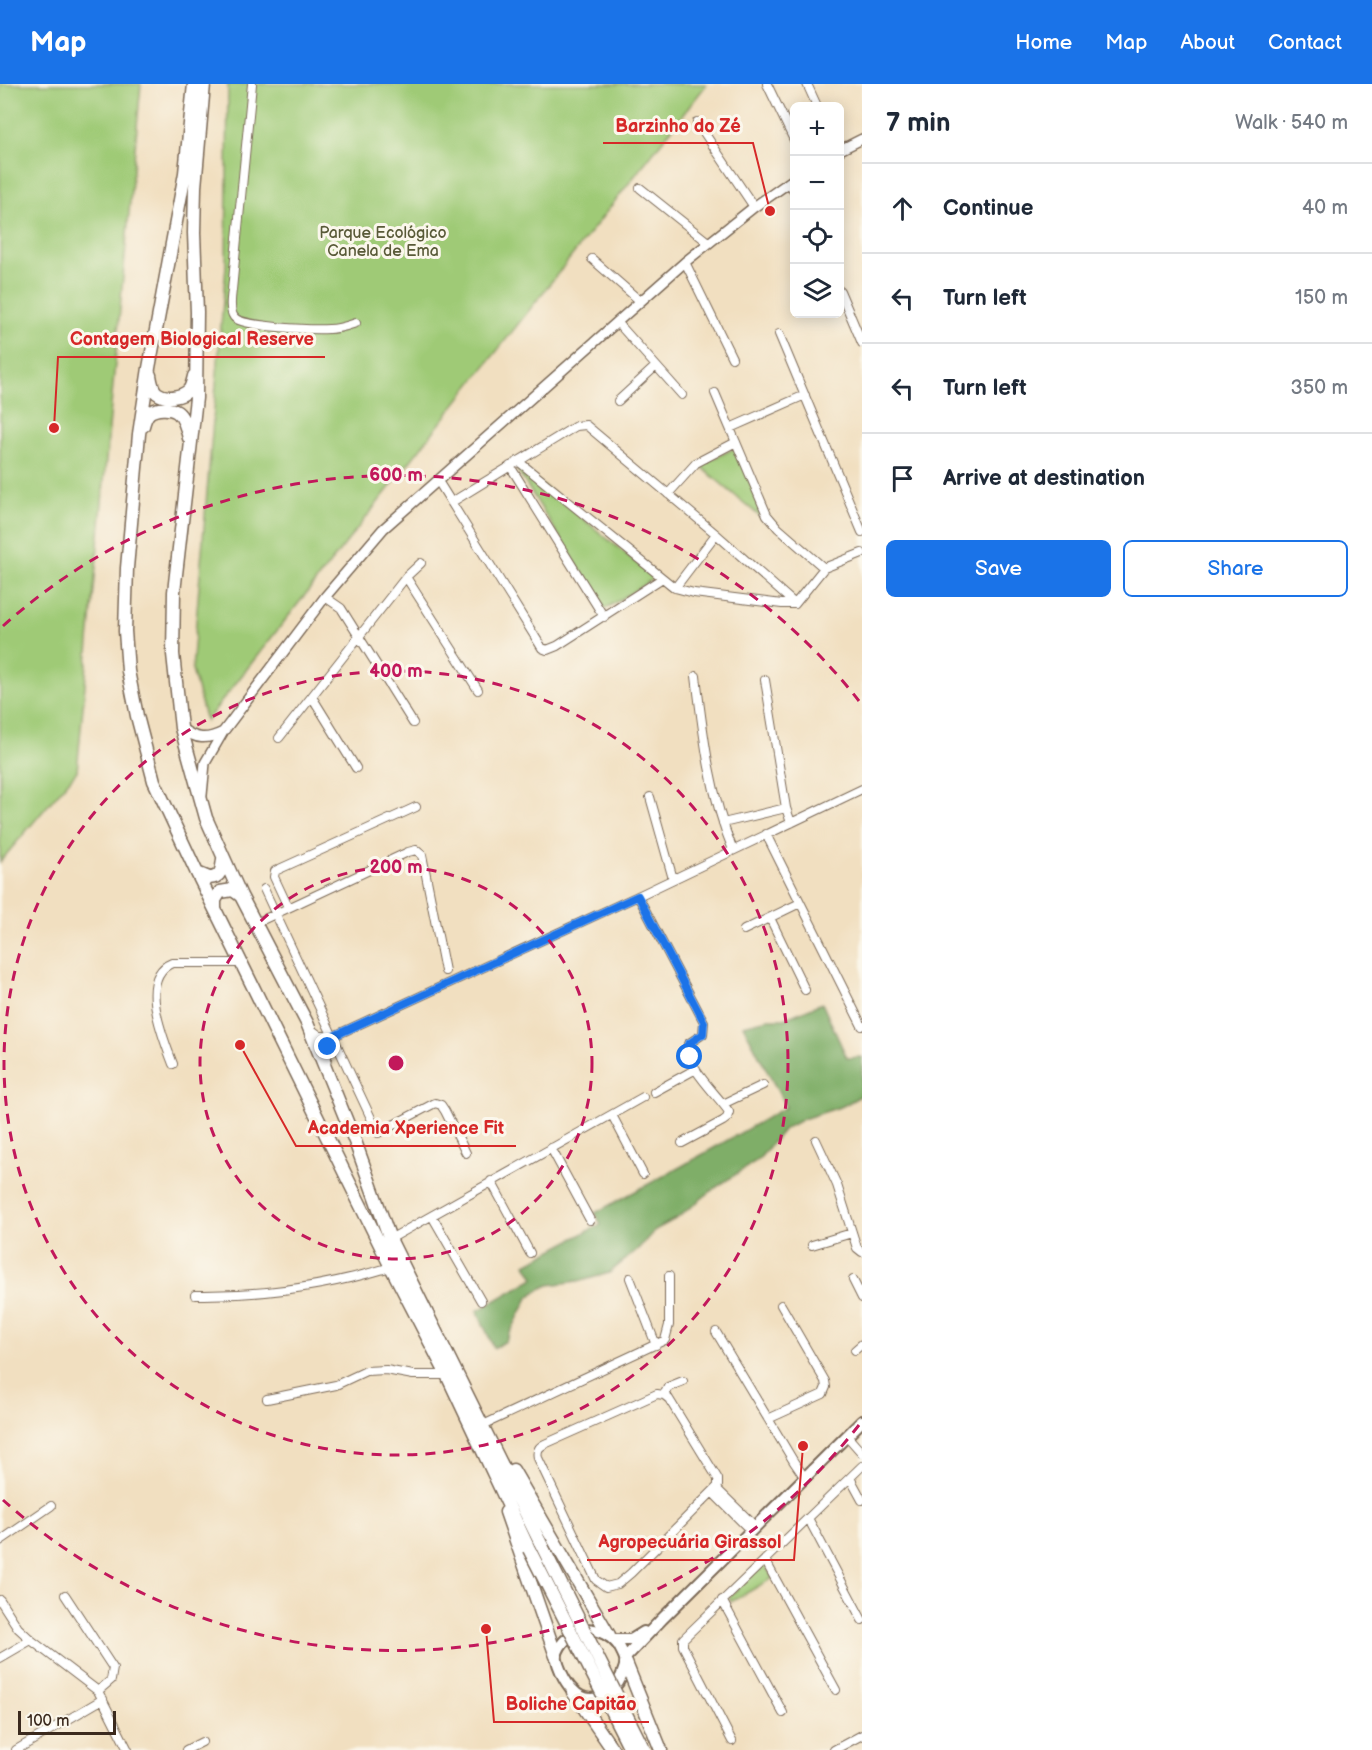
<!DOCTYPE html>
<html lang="en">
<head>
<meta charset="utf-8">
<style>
  body { margin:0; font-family:"Balsamiq Sans",sans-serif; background:#f2f2f3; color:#1f2937 }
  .controls { position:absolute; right:18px; top:18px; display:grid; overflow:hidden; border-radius:9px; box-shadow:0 3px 15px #0003 }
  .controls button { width:54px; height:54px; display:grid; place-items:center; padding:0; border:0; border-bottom:2px solid #e0e1e3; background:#fff; color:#1f2937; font:30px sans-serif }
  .scale { position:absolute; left:18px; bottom:15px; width:98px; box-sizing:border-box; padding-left:6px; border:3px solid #3b2a1e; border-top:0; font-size:16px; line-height:21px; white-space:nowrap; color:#3b2a1e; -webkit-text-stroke:4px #fbf7ec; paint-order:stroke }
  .stop { position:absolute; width:18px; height:18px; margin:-14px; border:4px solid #1a73e8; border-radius:50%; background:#fff }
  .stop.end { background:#1a73e8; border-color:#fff; box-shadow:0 2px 6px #0008 }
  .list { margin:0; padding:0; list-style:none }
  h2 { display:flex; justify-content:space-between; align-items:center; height:78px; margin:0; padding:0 24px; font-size:26px }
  h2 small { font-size:20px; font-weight:400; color:#747a83 }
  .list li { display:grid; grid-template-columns:39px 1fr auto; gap:18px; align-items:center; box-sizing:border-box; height:90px; padding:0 24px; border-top:2px solid #e0e1e3 }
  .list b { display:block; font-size:22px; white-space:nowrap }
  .list em { font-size:20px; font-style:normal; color:#747a83 }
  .actions { display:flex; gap:12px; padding:18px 24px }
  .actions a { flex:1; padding:14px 0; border:2px solid #1a73e8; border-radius:9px; text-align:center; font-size:21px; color:#1a73e8 }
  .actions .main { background:#1a73e8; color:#fff }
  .icon { flex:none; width:33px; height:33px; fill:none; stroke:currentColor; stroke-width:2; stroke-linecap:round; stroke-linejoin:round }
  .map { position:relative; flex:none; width:862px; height:1666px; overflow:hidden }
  header { display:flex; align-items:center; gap:36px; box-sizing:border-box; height:84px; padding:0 30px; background:#1a73e8; color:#fff }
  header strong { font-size:28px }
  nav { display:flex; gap:33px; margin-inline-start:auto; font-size:21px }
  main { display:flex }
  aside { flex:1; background:#fff }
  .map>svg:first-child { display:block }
</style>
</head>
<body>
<header>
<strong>Map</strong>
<nav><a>Home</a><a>Map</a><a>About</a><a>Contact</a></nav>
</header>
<main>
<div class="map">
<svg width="862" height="1666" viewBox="0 0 862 1666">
  <rect width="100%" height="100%" fill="#fbf7ec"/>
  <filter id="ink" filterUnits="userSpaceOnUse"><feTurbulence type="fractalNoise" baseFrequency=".0167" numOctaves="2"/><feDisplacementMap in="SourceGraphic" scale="12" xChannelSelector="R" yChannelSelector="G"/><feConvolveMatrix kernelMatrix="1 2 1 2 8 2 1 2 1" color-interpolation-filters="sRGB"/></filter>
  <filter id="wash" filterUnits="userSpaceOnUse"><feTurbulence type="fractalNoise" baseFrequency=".008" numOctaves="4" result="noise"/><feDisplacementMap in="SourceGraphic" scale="24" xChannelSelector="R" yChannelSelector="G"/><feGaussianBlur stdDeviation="1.35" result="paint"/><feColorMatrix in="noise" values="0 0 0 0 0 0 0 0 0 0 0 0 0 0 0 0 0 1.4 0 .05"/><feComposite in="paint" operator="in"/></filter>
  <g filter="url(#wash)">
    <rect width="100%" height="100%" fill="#f1dfc0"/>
    <path fill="#9fca76" stroke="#6d7a4a" stroke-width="1.5" d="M0,0H141L77,687L0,778Z
      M228,0H707L206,637L192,586L226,182Z
      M733,365H736L765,433L763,435L699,381Z
      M519,382L655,494L605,525L516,384Z
      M764,1480L773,1494L731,1518L729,1513Z"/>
    <path fill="#7fae67" stroke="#5d6c42" stroke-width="1.5" d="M822,919L847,974L862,973V1011L843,1022L803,1035L784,1045L759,1075L715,1104L677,1134L655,1146L638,1165L609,1189L585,1196L549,1201L538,1206L528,1214L506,1257L494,1264L477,1227L534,1194L526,1180L601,1140L595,1129L682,1082L786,1023L743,941L768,935H784Z"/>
  </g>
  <g filter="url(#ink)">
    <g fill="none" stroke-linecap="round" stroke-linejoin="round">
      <g stroke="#7b6957" stroke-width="10">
        <path id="minor" d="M252,0L232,206C231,214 229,226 234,233C241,243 314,246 329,245C339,245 347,242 356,239
          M767,0L794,56
          M807,0L817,22
          M697,38L754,123
          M789,98L794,107
          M640,104L709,159
          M592,175L640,217
          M685,178L732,274
          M840,207L862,259
          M617,238L682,311
          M779,250L862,448
          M715,309L767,431L778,444L824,484L862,469
          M618,317L656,282
          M730,344L805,311
          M518,377L675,504L694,509L782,520H795L824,484
          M510,382L604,533
          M438,397L542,564L547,566L557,562L661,495
          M668,410L696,379L736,358
          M452,418L576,342L586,341L716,450L795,520
          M406,493L478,606
          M675,504L716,450
          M325,513L341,524L413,639
          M696,592C703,650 710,711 733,766
          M765,596L786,724L791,739
          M312,613L356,684
          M279,654L406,493L421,479
          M650,713L673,795
          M723,739L786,724
          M766,750L862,942
          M264,805L378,1049L435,1019L441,1021L445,1027L466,1069
          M638,812L704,938L703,950L688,960C684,982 718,1011 729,1028L727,1034L723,1037L682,1059
          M288,823L274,793L275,787L416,723
          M770,834L805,906
          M256,839L408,768L416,766L422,771L445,887
          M744,846L800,819
          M312,946L320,952H334L638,812L862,705
          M173,980C164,956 137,893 172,879H241
          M326,982L328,963L334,952
          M654,1008L696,985
          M723,1020L763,1001
          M612,1031L643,1090
          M816,1056L837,1101L857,1164L862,1168
          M551,1064L590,1136
          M491,1097L530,1169
          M432,1132L481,1217
          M390,1155L643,1013
          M812,1161L852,1149
          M630,1194L656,1261
          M853,1196L862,1214
          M195,1211C261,1212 328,1202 391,1183
          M716,1248L794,1378L805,1394
          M855,1266L862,1260
          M657,1310L664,1311L669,1315L718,1395V1402L631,1489L618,1500L606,1503L596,1496L538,1374C536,1365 540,1362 547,1359Z
          M664,1311L668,1303L683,1297
          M267,1315L336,1301L366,1287L386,1286L413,1291H447
          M768,1335L823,1310L826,1303L825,1297L781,1221
          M483,1341L665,1256L669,1241V1192
          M847,1352L862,1369
          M850,1394L862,1416
          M717,1405L755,1442
          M713,1409L751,1447
          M808,1434L862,1536
          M0,1457L51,1422
          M765,1476L836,1606
          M65,1511L113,1584L111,1596L98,1607
          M0,1516L18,1544L31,1556L98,1607L128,1666
          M722,1516L783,1629
          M0,1574L31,1556
          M732,1657L683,1562V1555L862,1382
          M16,1666L103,1615
          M186,1666L202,1658
          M834,1666L862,1651"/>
      </g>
      <g stroke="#7b6957" stroke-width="12">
        <path id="tertiary" d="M840,66L862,55
          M181,644C196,656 207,656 223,648
          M202,711L205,679L223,648L325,513L383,445L685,178L754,123L794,95"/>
      </g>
      <g stroke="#7b6957" stroke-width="14">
        <path id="secondary" d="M587,1545C600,1546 611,1551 619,1562C621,1566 624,1571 625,1575C627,1580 623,1588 621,1593C618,1600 612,1606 605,1610C579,1628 560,1593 556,1572C561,1555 571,1551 587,1545Z
          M614,1556H631L644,1548
          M625,1574L662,1535L862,1337"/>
      </g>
      <g stroke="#7b6957" stroke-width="15">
        <path id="primary" d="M194,0L185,89L149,284L139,350L127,484L125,547L128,587L137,632L154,697L197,789L391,1183L447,1291L529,1465
          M204,0L195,103L194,149L197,228L196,314L174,508L173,570L181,644L206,734L241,812L307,939L356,1060L390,1155L540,1458
          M150,291C151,297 152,305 157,309C166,316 182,313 189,306C192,302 193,296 194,292
          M143,342C144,338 146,332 149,329C155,324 170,323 177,328C184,333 187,345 189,354
          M197,789L209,794C221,794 222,785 223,775
          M215,825V816L220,808L233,806L241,812
          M513,1386L609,1551
          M506,1428L556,1572
          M626,1579L661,1666
          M573,1608L613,1666"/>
      </g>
      <use href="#minor" stroke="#fff" stroke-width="8"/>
      <use href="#tertiary" stroke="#fff" stroke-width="9"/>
      <use href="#secondary" stroke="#fff" stroke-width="10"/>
      <use href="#primary" stroke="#fff" stroke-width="12"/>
      <g stroke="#7b6957" stroke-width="15" stroke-linecap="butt">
        <path id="primary-bridge" d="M540,1458L644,1666
          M529,1465L631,1666"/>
      </g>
      <use href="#primary-bridge" stroke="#fff" stroke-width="12"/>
    </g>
  </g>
  <g fill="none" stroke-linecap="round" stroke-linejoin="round" filter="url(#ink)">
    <path stroke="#1a73e8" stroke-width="8" d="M328,963L334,952L638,812L704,938L703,950L688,960V968L690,973"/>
  </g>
  <g fill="none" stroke="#c2185b" stroke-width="3" stroke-dasharray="10 8">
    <circle cx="396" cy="979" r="196"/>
    <circle cx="396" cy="979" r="392"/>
    <path d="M859 1341A588 588 0 0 1 3 1416M3 542A588 588 0 0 1 859 617"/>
  </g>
  <g text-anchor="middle" stroke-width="6" stroke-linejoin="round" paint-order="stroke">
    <g font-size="16" fill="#595a38" stroke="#fbf7ec">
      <text x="383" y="154">Parque Ecológico<tspan x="383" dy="18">Canela de Ema</tspan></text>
    </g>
  </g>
  <circle cx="396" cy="979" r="9" fill="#c2185b" stroke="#fbf7ec" stroke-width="3"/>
  <g font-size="18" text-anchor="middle" font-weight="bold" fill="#c2185b" stroke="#fbf7ec" stroke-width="6" stroke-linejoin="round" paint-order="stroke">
    <text x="396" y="397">600 m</text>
    <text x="396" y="593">400 m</text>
    <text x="396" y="789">200 m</text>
  </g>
  <path fill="none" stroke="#d62828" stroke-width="2" d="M770 127L753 59H603M54 344L58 273H325M240 961L296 1062H516M803 1362L794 1476H587M486 1545L494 1638H649"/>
  <g fill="#d62828" stroke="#fbf7ec" stroke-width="2">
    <circle cx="770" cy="127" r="6"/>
    <circle cx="54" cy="344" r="6"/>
    <circle cx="240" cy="961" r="6"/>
    <circle cx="803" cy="1362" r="6"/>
    <circle cx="486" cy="1545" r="6"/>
  </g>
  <g font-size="18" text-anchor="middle" font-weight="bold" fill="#d62828" stroke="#fbf7ec" stroke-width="6" stroke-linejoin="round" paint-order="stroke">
    <text x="678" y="48">Barzinho do Zé</text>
    <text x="192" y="261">Contagem Biological Reserve</text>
    <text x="406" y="1050">Academia Xperience Fit</text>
    <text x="690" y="1464">Agropecuária Girassol</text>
    <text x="571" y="1626">Boliche Capitão</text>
  </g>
</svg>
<div class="controls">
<button>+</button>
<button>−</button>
<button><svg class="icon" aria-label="locate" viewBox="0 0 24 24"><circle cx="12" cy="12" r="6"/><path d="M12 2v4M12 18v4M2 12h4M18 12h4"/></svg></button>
<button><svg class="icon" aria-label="layers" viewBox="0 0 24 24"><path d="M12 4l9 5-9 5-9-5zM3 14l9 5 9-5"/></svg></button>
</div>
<div class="scale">100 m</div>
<div class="stop" style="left:690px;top:973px"></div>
<div class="stop end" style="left:328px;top:963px"></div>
</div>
<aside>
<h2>7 min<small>Walk · 540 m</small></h2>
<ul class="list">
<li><svg class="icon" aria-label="ahead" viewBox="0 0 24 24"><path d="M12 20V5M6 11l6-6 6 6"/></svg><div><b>Continue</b></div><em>40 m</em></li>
<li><svg class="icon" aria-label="left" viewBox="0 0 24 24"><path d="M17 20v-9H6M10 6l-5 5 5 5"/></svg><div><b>Turn left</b></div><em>150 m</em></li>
<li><svg class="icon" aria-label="left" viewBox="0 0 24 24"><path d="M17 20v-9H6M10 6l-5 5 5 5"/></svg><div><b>Turn left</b></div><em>350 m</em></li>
<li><svg class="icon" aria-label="arrive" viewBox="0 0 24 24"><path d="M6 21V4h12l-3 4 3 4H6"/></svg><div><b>Arrive at destination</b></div></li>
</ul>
<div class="actions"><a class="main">Save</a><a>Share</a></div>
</aside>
</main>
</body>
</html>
